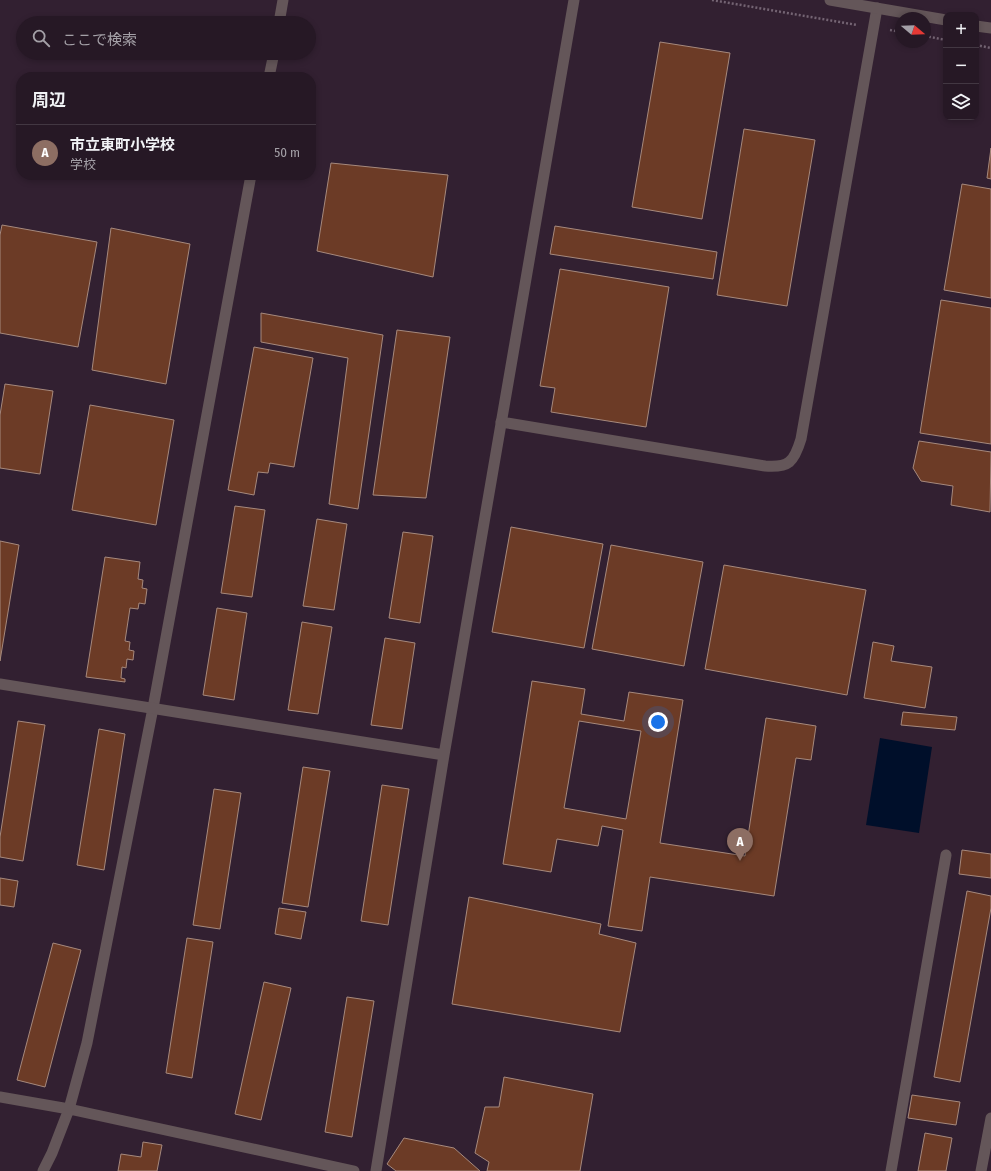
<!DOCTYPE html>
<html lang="ja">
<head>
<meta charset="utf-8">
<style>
  body { margin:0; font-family:"Fira Sans Condensed","Noto Sans JP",sans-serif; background:#322532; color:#f1f3f6 }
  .controls { position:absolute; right:12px; top:12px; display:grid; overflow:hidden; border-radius:8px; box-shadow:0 2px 6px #0003 }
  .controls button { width:36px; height:36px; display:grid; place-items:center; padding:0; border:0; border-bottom:1px solid #423742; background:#261825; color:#f1f3f6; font:20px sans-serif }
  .compass { position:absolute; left:895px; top:12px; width:36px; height:36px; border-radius:50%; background:#261825; box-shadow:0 2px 6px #0003; rotate:109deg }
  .you { position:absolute; left:658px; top:722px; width:14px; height:14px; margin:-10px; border:3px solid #fff; border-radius:50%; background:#1a73e8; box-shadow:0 0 0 6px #1a73e833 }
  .badge { display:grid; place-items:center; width:26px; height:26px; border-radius:50%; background:#8c9099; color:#fff; font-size:13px; font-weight:700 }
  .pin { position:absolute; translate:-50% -33px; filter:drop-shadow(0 1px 2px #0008) }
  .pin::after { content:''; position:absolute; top:21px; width:14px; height:12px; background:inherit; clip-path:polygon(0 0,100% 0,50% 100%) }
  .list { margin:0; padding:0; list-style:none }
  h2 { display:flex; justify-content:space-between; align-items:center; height:52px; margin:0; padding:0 16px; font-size:17px }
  h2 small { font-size:13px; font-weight:400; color:#a4a0a7 }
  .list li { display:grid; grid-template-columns:26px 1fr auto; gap:12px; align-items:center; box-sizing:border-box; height:56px; padding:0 16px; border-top:1px solid #423742 }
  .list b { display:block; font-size:15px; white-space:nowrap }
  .list p { margin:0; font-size:13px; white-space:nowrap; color:#a4a0a7 }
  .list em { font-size:13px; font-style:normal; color:#a4a0a7 }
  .icon { flex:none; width:22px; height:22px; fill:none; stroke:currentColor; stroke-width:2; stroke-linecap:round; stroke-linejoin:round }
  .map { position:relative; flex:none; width:991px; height:1171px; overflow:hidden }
  .search { position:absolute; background:#261825; box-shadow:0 2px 6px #0003; left:16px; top:16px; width:300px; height:44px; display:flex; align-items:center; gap:10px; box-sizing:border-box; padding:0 14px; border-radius:22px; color:#a4a0a7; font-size:15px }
  .panel { position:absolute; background:#261825; box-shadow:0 2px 6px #0003; left:16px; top:72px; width:300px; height:108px; border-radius:16px }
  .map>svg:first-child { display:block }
</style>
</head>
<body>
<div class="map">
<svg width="991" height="1171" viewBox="0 0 991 1171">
  <rect width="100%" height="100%" fill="#322031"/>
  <path fill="#000f2a" d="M880,738L932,747L919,833L866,825Z"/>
  <path fill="#6c3b26" stroke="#a6897d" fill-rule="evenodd" d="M660,42L730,53L702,219L632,207Z
    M744,129L815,140L787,306L717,295Z
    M991,148V179L987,178Z
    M331,163L448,175L433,277L317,251Z
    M962,184L991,189V298L944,290Z
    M2,225L97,242L78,347L0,333V235Z
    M555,226L717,252L713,279L550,254Z
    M111,228L190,244L166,384L92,370Z
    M560,269L669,287L646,427L551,412L555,388L540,386Z
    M941,300L991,308V444L920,433Z
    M261,313L383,335L358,509L329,504L348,358L261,342Z
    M397,330L450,337L426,498L373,495Z
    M254,347L313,358L294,467L270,463L268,473L258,472L254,495L228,490Z
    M5,384L53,391L40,474L0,468V415Z
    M90,405L174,420L156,525L72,510Z
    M919,441L991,452L990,512L951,505L953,486L921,481L913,468Z
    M235,506L265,510L252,597L221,593Z
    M317,519L347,524L334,610L303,606Z
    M511,527L603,544L584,648L492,632Z
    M403,532L433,536L420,623L389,618Z
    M0,541L19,545L0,661Z
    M611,545L703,562L684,666L592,649Z
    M105,557L140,562L138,579L143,580L142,588L147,589L145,604L139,603L138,609L130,608L125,641L130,642L129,650L134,651L133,660L127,659L126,668L122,667L121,678L125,679V682L86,677Z
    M724,565L866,590L847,695L705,669Z
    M217,608L247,613L234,700L203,695Z
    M302,622L332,627L318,714L288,710Z
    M385,638L415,643L402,729L371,725Z
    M873,642L894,646L891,661L932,667L925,708L864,698Z
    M532,681L585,689L581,714L624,721L629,692L683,700L660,843L745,856L766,718L816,726L811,760L796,758L774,896L650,877L642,931L608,926L623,830L602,826L598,846L557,839L551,872L503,864ZM579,721L641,731L626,819L564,808Z
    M903,712L957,717L955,730L901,725Z
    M18,721L45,725L23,861L0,857V837Z
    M99,729L125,734L104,870L77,865Z
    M303,767L330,771L308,907L282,903Z
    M382,785L409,789L388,925L361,921Z
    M214,789L241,793L220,929L193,925Z
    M962,850L991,854V878L959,874Z
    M0,878L18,881L14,907L0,905Z
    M967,891L991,896V908L960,1082L934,1077Z
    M469,897L601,924L599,934L636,943L620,1032L452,1004Z
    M279,908L306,912L301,939L275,934Z
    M187,938L213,942L192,1078L166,1073Z
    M53,943L81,950L45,1087L17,1080Z
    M264,982L291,988L261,1120L235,1114Z
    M347,997L374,1001L352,1137L325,1132Z
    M504,1077L593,1094L580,1171H487L489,1162L475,1153L485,1107H499Z
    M912,1095L960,1102L956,1125L908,1118Z
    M925,1133L952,1138L946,1171H918Z
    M404,1138L454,1148L480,1171H396L387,1164Z
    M143,1142L162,1145L157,1171H118L121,1154L141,1157Z"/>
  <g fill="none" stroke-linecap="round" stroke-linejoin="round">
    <path stroke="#746473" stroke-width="2.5" stroke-dasharray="2 2" stroke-linecap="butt" d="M712,0L857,25
      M890,30L901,32
      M925,36L946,40
      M976,45L991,48"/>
    <path stroke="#645659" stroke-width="11" d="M501,422L765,466C789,468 794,462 801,439L877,8
      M891,1171L946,855
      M981,1171L991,1118"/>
    <path stroke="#645659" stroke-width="11" d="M279,23L283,0
      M269,77L274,53
      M0,1097L69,1109L354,1171
      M43,1171L52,1153L69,1109L87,1043L153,708L251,175"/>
    <path stroke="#645659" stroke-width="11" d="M830,0L946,20
      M976,26L991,28
      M0,684L444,755
      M376,1171L444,755L574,0"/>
  </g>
</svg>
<div class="controls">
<button>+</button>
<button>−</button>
<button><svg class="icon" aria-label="layers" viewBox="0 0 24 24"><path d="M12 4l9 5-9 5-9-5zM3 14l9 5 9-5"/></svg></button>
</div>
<svg class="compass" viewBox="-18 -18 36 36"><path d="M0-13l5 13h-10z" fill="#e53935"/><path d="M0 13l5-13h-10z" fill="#a4a0a7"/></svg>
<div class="you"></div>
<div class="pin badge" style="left:740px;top:861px;background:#8d6e63">A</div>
<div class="search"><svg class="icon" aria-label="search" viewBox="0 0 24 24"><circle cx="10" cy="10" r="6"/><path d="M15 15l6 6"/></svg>ここで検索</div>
<section class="panel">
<h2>周辺<small></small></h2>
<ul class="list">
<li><span class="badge" style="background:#8d6e63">A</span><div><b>市立東町小学校</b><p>学校</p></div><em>50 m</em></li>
</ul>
</section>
</div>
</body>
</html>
